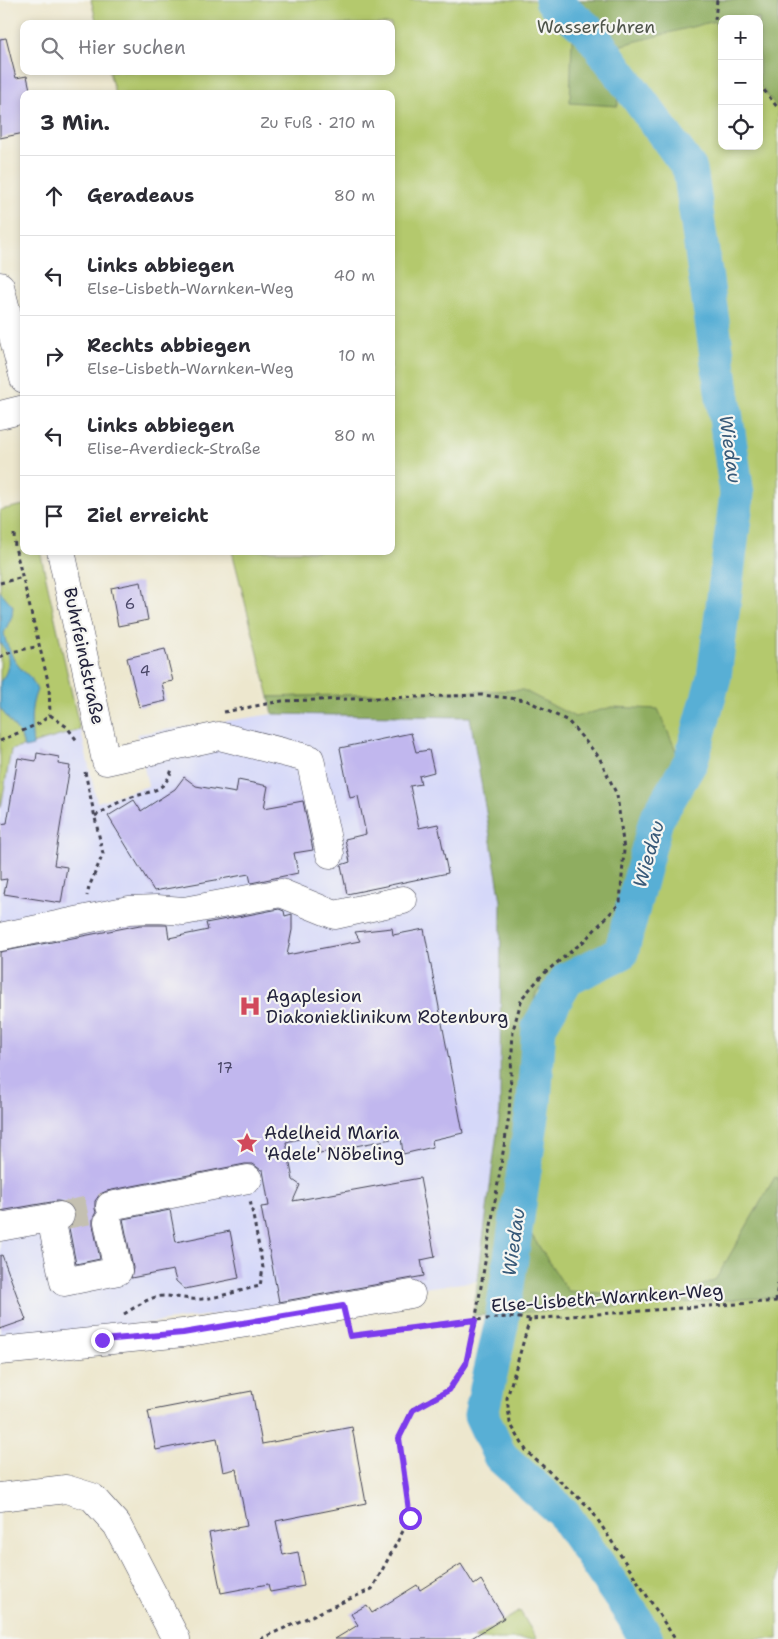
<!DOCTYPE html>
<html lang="de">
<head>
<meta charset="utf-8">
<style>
  body { margin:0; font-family:"Shantell Sans",sans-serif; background:#f7f7f7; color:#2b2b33 }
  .controls { position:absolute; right:15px; top:15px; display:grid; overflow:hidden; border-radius:10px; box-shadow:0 2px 8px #0003 }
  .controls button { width:45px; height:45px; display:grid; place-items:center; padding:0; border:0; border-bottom:1px solid #e1e1e2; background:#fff; color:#2b2b33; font:25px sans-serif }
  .stop { position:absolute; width:15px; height:15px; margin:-11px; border:4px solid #7c3aed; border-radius:50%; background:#fff }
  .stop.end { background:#7c3aed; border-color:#fff; box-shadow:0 1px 5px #0008 }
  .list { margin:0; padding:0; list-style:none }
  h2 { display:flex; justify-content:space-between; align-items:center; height:65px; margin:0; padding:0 20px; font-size:21px }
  h2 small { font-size:16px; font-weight:400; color:#7c7c81 }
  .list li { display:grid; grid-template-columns:32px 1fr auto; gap:15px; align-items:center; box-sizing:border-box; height:80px; padding:0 20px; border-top:1px solid #e1e1e2 }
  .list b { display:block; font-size:19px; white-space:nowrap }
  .list p { margin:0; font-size:16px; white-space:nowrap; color:#7c7c81 }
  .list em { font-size:16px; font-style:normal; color:#7c7c81 }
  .icon { flex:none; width:28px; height:28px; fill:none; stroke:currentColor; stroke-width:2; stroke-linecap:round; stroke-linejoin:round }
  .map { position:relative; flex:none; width:778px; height:1639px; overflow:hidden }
  .search { position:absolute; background:#fff; box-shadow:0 2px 8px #0003; left:20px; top:20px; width:375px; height:55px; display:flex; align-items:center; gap:12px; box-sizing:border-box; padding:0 18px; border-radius:10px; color:#7c7c81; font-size:19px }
  .panel { position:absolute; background:#fff; box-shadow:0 2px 8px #0003; left:20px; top:90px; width:375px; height:465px; border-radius:10px }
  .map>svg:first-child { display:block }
</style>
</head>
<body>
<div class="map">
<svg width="778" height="1639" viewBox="0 0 778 1639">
  <rect width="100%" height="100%" fill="#f6f6f2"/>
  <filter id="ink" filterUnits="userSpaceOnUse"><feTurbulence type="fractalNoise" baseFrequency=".02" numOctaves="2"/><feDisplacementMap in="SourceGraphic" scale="10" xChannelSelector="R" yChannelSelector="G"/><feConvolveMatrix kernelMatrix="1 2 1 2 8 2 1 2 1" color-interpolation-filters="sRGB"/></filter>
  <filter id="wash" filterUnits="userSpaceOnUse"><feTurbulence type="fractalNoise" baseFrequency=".0096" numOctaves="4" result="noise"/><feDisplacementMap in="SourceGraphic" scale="20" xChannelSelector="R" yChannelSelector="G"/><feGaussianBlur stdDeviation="1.12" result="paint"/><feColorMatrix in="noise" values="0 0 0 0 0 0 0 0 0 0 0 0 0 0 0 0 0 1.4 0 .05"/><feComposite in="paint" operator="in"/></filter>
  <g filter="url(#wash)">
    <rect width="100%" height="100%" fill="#ede7ce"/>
    <path fill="#d5d8f9" d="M24,505V551H40L97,802L148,786L137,734L273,714L470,716L501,901L500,1110L478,1281L0,1342V510Z"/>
    <path fill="#b4c96d" stroke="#6b7654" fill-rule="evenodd" d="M91,0H778V1639H636L564,1532L539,1503L509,1480L481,1447L470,1415L474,1384L493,1306L536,992L523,691L269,697L232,551H391V94H115L109,71H391V24H97ZM722,19H759V146H722Z
      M24,505V551H40L80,730L11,750L1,807L0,808V510Z
      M520,1611L537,1639H473Z"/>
    <path fill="#8fad60" stroke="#58684e" d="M547,0H778V108L759,85V19H722V38L718,33L715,21L614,47L618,106L570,103L572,39Z
      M523,690L575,717L612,707L658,709L677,753L651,809L632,857L613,947L563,973L536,992L528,1042L549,1041L537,1148L531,1234L568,1291L676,1298L716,1279L775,1177L778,1178V1297L529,1312L473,1316L500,1110L501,901L470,717L273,714L269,697Z"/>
    <path fill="#58afd5" stroke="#3d6888" d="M0,591L13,606L12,616L4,633L6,642L14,660L21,669L31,678L37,690C29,709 31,726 33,746L24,748L21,736L0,708V682C10,670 12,655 0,643Z"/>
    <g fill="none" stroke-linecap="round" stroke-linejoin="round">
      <path stroke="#58afd5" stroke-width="35" d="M552,0L589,31L690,169L737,494L714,677L691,761L656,820L621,953L567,979L539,1027L534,1103L501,1326L481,1415L500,1456L563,1513L634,1617L646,1639"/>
    </g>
    <g id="blocks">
      <path fill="#c1b7ee" d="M6,38L16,78L27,76L31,94H24V133L0,138V39Z
        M141,582L148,620L118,626L111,588Z
        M165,649L173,681L162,683L166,701L139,707L127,658Z
        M411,733L416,752L429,750L434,772L419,776L421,784L410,786L419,828L438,824L448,873L347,894L341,865L350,862L345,839L366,834L358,796L350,798L340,748Z
        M37,753L59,757L58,764L70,766L54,865L67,867L61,903L4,894L7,879L0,880V824L7,823L18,758L36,761Z
        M184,777L196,786L236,793L238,780L268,786L264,808L303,801L313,850L294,853L298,873L251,883L249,874L154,891L108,816L134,800L141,811L175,789Z
        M279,909L284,911L285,916L292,914V930L287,955L360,941L355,932L392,928L393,935L424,929L463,1133L432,1140L433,1147L403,1154L401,1137L320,1153L317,1135L286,1142L293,1180L300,1185L293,1201L420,1178L435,1257L421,1260L424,1276L279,1302L261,1207L269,1206L263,1170H261L253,1164H245L107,1191L100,1194L95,1201V1209L96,1212L93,1218V1225L100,1259L76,1264L69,1228L74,1222L75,1214L72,1206L66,1202L57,1201L0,1211V952L140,925H167L169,938L208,930L206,923Z
        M170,1210L176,1242L230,1231L239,1278L185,1289L176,1281L173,1270L131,1278L133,1268L123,1219Z
        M2,1255L26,1320L0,1329V1256Z
        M252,1391L262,1444L352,1427L366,1503L276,1521L283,1555L298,1552L304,1586L270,1592L268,1584L221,1593L209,1533L247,1526L236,1469L223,1472L217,1438L156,1450L148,1411Z
        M461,1564L474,1585L481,1580L504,1618L470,1639H335L358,1625L351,1614L367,1605L372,1613L417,1585L420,1590Z"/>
    </g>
  </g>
  <g filter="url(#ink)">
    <use href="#blocks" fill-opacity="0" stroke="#404051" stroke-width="1"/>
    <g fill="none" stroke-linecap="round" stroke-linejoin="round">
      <path stroke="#c4c0b1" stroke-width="28" stroke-dasharray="28 14" stroke-linecap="butt" d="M60,1216L110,1206"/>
      <g stroke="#404051" stroke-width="29">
        <path id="minor" d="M0,286L24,379
          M0,415L24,409
          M61,551L106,761L219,736L310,759L330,854
          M0,937L129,910L157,909L184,911L281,893L335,915L403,900
          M110,1206L248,1179
          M51,1218L64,1282L118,1271L108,1222
          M0,1227L60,1216
          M0,1351L183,1333L260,1321L411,1294
          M0,1497L66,1489L92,1497L117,1525L176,1639"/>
      </g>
      <path stroke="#404051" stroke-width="3" stroke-dasharray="4 4" stroke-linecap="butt" d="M717,0L715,20L722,30
        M759,84L778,108
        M14,534L15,547L49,685L50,715
        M0,583L23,577
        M0,657L11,652L40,646
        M224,712L282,701L482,695L526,700L568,721L599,757L617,795L624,850L620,903L584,941L543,974L522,998L513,1030L509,1116L474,1329L466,1364L449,1390L413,1409L399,1438L410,1518L372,1589L260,1639
        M50,715L67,727L78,742
        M0,741L40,723L50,715
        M85,772L103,854L89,887L87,896
        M95,816C106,810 117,802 129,798C149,791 165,793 172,769
        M776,1301L778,1284
        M124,1314C138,1306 150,1295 167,1296C179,1297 190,1300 202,1299C221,1297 241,1290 260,1286L263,1268L250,1200
        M530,1319L507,1398L510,1423L527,1452L590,1508L675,1639
        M348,1329L350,1336L475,1320L508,1317L530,1319L778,1301"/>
      <use href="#minor" stroke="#fff" stroke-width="28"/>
    </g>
  </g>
  <g fill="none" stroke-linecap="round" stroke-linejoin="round" filter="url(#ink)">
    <path stroke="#7c3aed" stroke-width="6" d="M102,1340L183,1333L343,1306L350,1336L475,1320L466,1364L449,1390L413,1410L399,1438L410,1518"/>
  </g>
  <defs>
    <g id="hospital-bare" transform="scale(1.725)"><path d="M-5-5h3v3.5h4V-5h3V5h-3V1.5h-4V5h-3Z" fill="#d1495b" stroke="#f6f6f2" stroke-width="2.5" paint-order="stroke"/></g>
    <g id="sight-bare" transform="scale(1.725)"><path d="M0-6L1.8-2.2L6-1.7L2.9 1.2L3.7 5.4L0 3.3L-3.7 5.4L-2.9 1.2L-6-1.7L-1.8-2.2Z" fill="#d1495b" stroke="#f6f6f2" stroke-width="2.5" paint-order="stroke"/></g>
  </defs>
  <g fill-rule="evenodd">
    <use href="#hospital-bare" x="250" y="1006"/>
    <use href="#sight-bare" x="247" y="1143"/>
  </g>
  <g text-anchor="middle" stroke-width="4.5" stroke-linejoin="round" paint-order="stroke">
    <g font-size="15" fill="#4a4768">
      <text x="130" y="609">6</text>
      <text x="145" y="676">4</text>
      <text x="225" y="1073">17</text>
    </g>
    <g font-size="18" fill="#4e544a" stroke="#f6f6f2">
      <text x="596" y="33">Wasserfuhren</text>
    </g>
    <g font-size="18" fill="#22223b" stroke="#f6f6f2">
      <text transform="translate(84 656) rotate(78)" y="6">Buhrfeindstraße</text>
      <text transform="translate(607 1298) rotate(-4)" y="6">Else-Lisbeth-Warnken-Weg</text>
    </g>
    <g font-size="18" fill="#22223b" stroke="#f6f6f2" text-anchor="start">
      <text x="266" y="1002">Agaplesion<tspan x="266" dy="21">Diakonieklinikum Rotenburg</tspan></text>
      <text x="264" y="1139">Adelheid Maria<tspan x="264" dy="21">'Adele' Nöbeling</tspan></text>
    </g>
    <g font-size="19" font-style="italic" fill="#385a79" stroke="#f6f6f2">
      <text transform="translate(731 449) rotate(82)" y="7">Wiedau</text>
      <text transform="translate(648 854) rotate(-74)" y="7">Wiedau</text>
      <text transform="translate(513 1242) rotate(-82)" y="7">Wiedau</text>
    </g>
  </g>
</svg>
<div class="controls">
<button>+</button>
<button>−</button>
<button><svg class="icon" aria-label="locate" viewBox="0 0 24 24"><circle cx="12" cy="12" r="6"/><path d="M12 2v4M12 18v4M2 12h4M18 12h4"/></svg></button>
</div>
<div class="stop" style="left:410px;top:1518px"></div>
<div class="stop end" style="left:102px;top:1340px"></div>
<div class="search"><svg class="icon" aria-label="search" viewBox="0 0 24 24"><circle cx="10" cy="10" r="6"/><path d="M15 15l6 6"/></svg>Hier suchen</div>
<section class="panel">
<h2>3 Min.<small>Zu Fuß · 210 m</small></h2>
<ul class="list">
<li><svg class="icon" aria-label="ahead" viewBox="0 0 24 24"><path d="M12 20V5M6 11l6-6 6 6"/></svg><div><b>Geradeaus</b></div><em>80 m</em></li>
<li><svg class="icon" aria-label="left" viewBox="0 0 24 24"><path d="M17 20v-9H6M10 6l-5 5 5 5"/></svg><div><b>Links abbiegen</b><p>Else-Lisbeth-Warnken-Weg</p></div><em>40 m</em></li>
<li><svg class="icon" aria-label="right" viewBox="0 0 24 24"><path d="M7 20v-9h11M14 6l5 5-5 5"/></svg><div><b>Rechts abbiegen</b><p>Else-Lisbeth-Warnken-Weg</p></div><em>10 m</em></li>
<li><svg class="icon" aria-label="left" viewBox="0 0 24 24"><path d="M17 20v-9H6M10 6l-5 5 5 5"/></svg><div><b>Links abbiegen</b><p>Elise-Averdieck-Straße</p></div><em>80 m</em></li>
<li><svg class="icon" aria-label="arrive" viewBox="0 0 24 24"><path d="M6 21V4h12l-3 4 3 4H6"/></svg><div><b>Ziel erreicht</b></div></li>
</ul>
</section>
</div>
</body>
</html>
